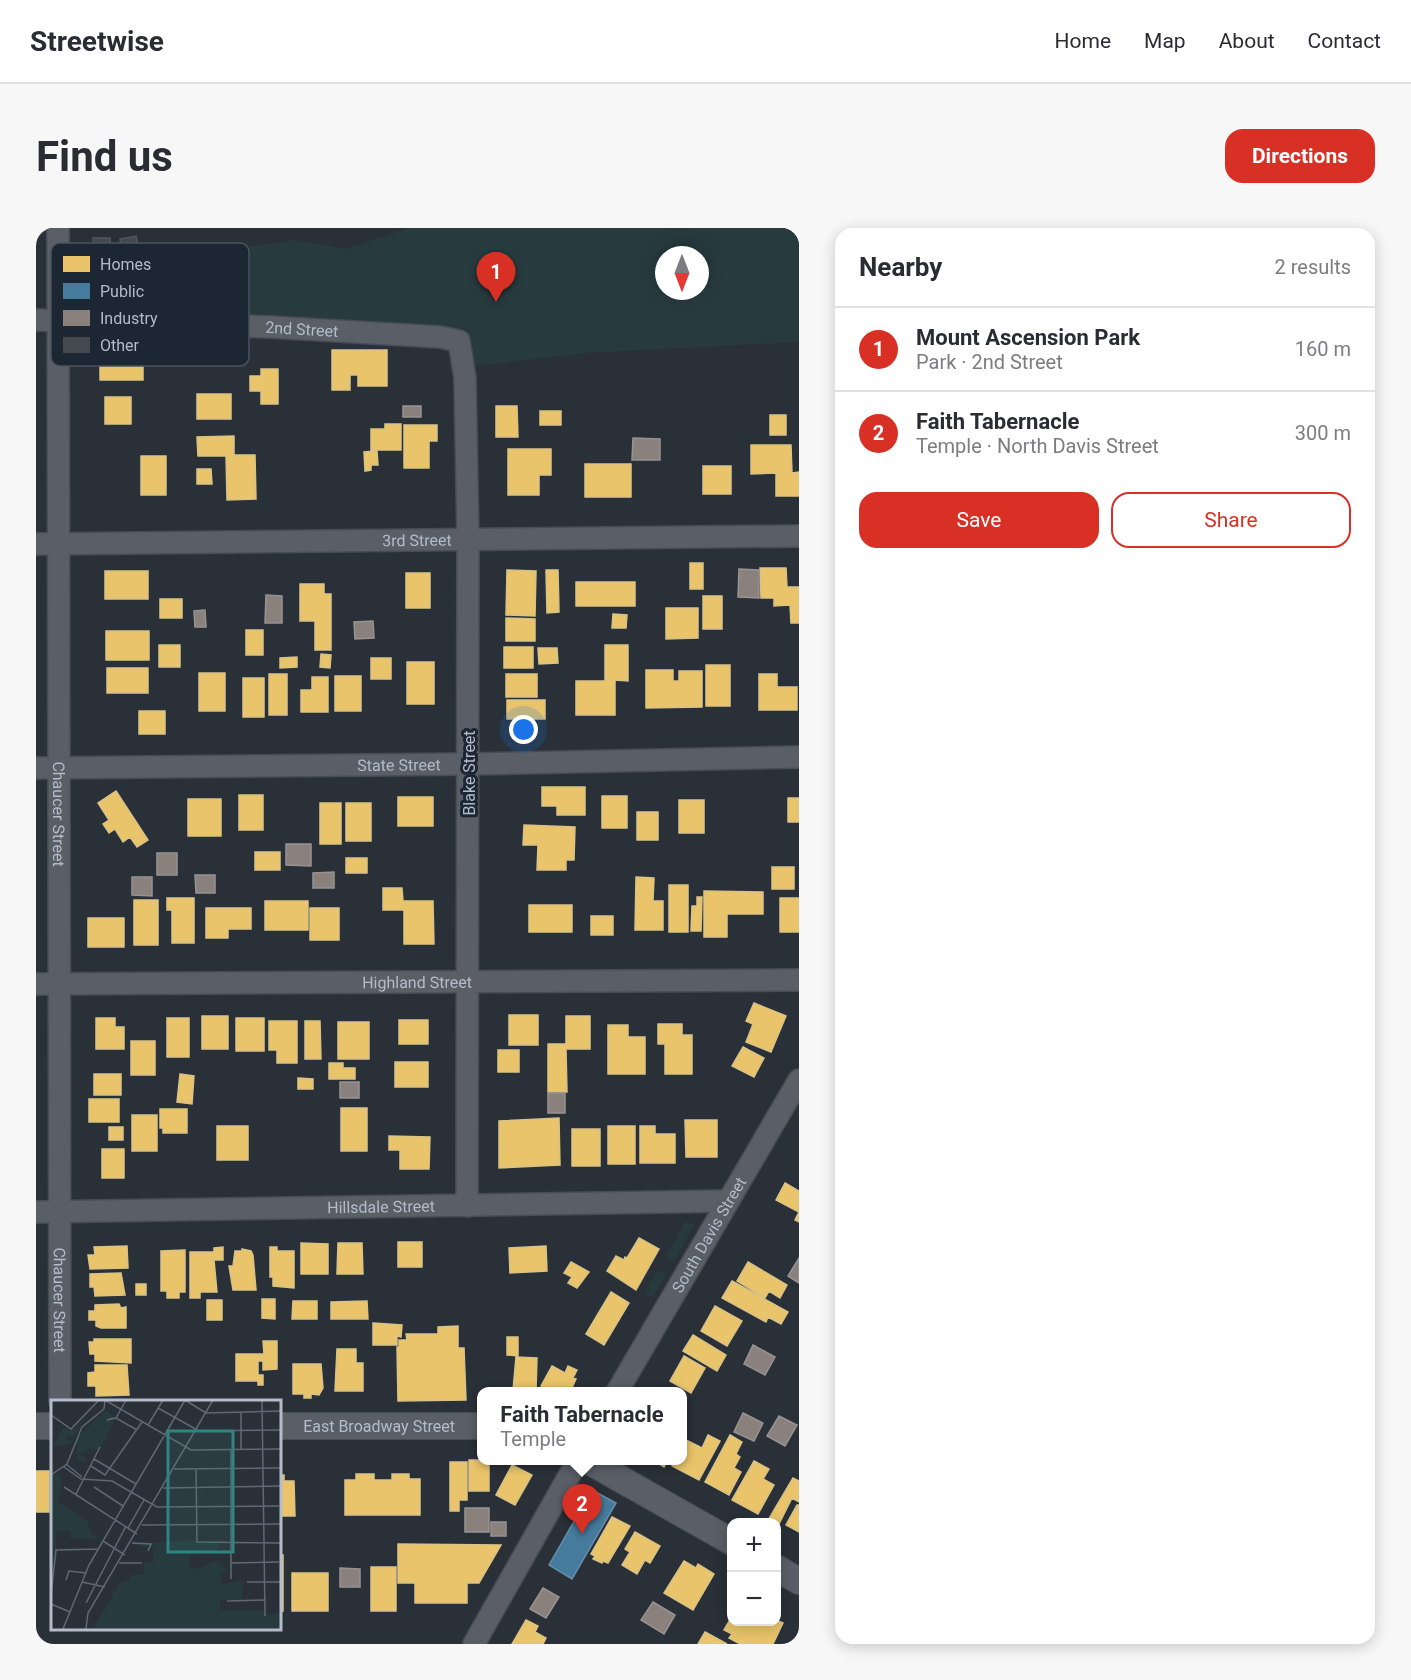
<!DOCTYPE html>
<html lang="en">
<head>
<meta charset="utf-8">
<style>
  body { margin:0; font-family:Roboto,sans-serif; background:#f7f7f7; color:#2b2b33 }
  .controls { position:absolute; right:18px; bottom:18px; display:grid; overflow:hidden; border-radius:12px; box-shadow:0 3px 15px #0003 }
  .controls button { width:54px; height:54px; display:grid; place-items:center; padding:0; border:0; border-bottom:2px solid #e1e1e2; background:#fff; color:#2b2b33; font:30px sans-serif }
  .compass { position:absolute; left:619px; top:18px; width:54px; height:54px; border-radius:50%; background:#fff; box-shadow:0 3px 15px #0003; rotate:180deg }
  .you { position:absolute; left:488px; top:502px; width:21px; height:21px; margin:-15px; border:4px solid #fff; border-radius:50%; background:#1a73e8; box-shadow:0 0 0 9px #1a73e833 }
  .badge { display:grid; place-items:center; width:39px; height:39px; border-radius:50%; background:#d93025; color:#fff; font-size:20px; font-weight:700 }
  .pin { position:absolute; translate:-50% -50px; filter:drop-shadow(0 2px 3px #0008) }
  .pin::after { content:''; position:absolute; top:32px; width:21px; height:18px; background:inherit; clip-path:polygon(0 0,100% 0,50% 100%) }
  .popup { position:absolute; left:441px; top:1159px; width:210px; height:78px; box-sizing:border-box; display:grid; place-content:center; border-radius:12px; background:#fff; filter:drop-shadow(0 2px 4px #0005); font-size:20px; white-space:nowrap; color:#7c7c81 }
  .popup b { font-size:22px; color:#2b2b33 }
  .popup::after { content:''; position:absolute; left:50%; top:100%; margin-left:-12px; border:12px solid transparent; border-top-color:#fff }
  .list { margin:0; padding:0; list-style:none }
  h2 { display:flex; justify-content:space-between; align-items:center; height:78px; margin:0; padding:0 24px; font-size:26px }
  h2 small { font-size:20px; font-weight:400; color:#7c7c81 }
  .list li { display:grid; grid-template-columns:39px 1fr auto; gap:18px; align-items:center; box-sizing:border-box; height:84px; padding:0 24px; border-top:2px solid #e1e1e2 }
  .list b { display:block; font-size:22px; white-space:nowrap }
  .list p { margin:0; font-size:20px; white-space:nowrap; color:#7c7c81 }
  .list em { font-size:20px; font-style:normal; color:#7c7c81 }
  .actions { display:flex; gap:12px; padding:18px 24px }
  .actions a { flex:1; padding:14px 0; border:2px solid #d93025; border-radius:18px; text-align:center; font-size:21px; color:#d93025 }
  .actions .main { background:#d93025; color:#fff }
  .map { position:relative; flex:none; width:763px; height:1416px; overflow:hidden; border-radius:18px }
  header { display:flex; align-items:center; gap:36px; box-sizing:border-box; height:84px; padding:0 30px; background:#fff; border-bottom:2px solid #e1e1e2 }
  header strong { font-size:28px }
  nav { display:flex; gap:33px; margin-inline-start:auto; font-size:21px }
  .intro { display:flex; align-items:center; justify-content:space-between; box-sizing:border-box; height:144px; padding:0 36px }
  h1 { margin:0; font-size:42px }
  .button { padding:15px 27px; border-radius:18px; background:#d93025; color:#fff; font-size:21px; font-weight:700 }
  main { display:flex; gap:36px; padding:0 36px }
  aside { flex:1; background:#fff; border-radius:18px; box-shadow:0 3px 15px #0003 }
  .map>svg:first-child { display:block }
</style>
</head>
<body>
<header>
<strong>Streetwise</strong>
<nav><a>Home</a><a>Map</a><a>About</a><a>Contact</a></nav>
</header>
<div class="intro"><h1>Find us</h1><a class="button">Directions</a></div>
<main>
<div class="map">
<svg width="763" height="1416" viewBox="0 0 763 1416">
  <rect width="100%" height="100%" fill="#2a3038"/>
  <path fill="#273a3e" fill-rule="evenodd" d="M374,0H763V114L550,125L436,138L430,101L157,85L159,27L259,12L311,21ZM628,27H664V63H628Z
    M650,993L658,997L638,1033L630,1029Z
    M622,1042L630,1046L617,1069L608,1066Z"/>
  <path fill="#e9c46a" stroke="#d9c286" stroke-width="1.5" d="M139,119H156V136H139Z
    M296,122H351V158H322V147H314V162H296Z
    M64,130H107V152H64Z
    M225,141H242V176H225V163H214V148H225Z
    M161,166H195V191H161Z
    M69,169H95V196H69Z
    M460,178H481L482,209H460Z
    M504,183H525V197H504Z
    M734,187H750V207H734Z
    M349,196H365V222H335V201H349Z
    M368,197H401V213H393V240H368Z
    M198,208V227H219L220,271L191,272L190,228H162L161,209Z
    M715,217H755L756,245L763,244V268H740V245L715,246Z
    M472,221H515V247H503V267H472Z
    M341,223L342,237H335V242L329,243L328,224Z
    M105,228H130V267H105Z
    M549,236H595V269H549Z
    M667,238H695V266H667Z
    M161,241H175L176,256H161Z
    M654,335H667V361H654Z
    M724,340H750L751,359H763V395H755L754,377L738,378V370H725Z
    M471,342L500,343L499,388L470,387Z
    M510,342H522L523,384L511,385Z
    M69,343H112V371H69Z
    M370,345H394V380H370Z
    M540,354H599V378H540Z
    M264,356H288V366H295V422H279V393H264Z
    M667,368H686V401H667Z
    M124,371H146V390H124Z
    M630,380H662V410L630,411Z
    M577,386L591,387L590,400H576Z
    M470,390L499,391V413H470Z
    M210,402H227V427H210Z
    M70,403H113V432H70Z
    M123,417H144V439H123Z
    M569,417H592V453L579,452V487H540V453H569Z
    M468,419H497V440H468Z
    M502,420H521L522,435L503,436Z
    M285,426L295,427L294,440L284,439Z
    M261,429V439L244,440V430Z
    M335,430H355V451H335Z
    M371,434H398V476H371Z
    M670,437H694V478H670Z
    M71,440H112V465H71Z
    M610,442H637V453H643V443H666V479L610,480Z
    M163,445H189V483H163Z
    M233,446H251V487H233Z
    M470,446H501V469H470Z
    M723,446H741V459H761V482H723Z
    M299,448H325V483H299Z
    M276,449H292V484H265V462H276Z
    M207,450H228V489H207Z
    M471,472H509V491H471Z
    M103,483H129V506H103Z
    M506,559H549V587H521V578H506Z
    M80,563L112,612L101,619L94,609L87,614L79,601L73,605L67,596L73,592L62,575Z
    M203,567H227V602H203Z
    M566,568H591V600H566Z
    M362,569H397V598H362Z
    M752,570H763V594H752Z
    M152,571H185V608H152Z
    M643,572H668V605H643Z
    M284,575H305V616H284Z
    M310,575H335V613H310Z
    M601,584H622V612H601Z
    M488,597L539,599L538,632H530V642H501L502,617H487Z
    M219,624H244V642H219Z
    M310,630H331V645H310Z
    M736,639H758V661H736Z
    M600,649L618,650L617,673H627V702H599Z
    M633,657H652V704H633Z
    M347,660H366L367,673H397L398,716H368V682H347Z
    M668,663L727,664V686H691V709H668Z
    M661,669H666L665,703H655L656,678H661Z
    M131,670H158V715H136V682H131Z
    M744,670H763V704H744Z
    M98,672H122V717H98Z
    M229,673H272V702H229Z
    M493,677H536V704H493Z
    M170,680H215V701H192V710H170Z
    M274,680H303V712H274Z
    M555,688H577V707H555Z
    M52,690H88V719H52Z
    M718,775L750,788L735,824L710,814L717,796L710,793Z
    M473,787H502V817H473Z
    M166,788H192V821H166Z
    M530,788H554V821H530L531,864H512V816H530Z
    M60,790H79V799H88V821H60Z
    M131,790H153V829H131Z
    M200,790H228V823H200Z
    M363,792H392V816H363Z
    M233,793H261V835H241V822H233Z
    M269,793H284L285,831H269Z
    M302,794H333V831H302Z
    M622,796H646V807H656V846H629V816H622Z
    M572,797H592V809H609V846H572Z
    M95,813H119V847H95Z
    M707,819L728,830L718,849L696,838Z
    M462,822H483V844H462Z
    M359,834H392V859H359Z
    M293,835H307V840H319V851H293Z
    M58,846H85V867H58Z
    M144,846L158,848L156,876L141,874Z
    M262,850L277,851V861H262Z
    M53,871H83V894H53Z
    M305,880H331V923H305Z
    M124,881H151V905H127V900H124Z
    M96,887H121V923H96Z
    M523,890L524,937L463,940V893Z
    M649,892H681V929H650Z
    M181,898H212V932H181Z
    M572,898H599V936H572Z
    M604,898H619V906H639V935H604Z
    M73,899H87V912H73Z
    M536,901H564V938H536Z
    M353,908L394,909L393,941H364V922H353Z
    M66,921H88V950H66Z
    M749,955L763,963V994L759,992L763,984L740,972Z
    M603,1010L623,1021L600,1062L571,1043L580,1028L588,1032L589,1029L591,1030Z
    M362,1014H386V1039H362Z
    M265,1015L292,1016V1046H265Z
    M302,1015H326L327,1046H301Z
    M91,1018L92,1040L54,1041L52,1027H59L58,1019Z
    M510,1018L511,1043L474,1045L473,1020Z
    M187,1019V1032H178L181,1064H164V1070H154V1024H178V1020Z
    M234,1019H241V1023H258V1060L237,1058V1049H234Z
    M206,1021L215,1023L217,1027L220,1062H197L193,1038H197L199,1023H206Z
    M149,1022V1064H143V1070H131V1063H125V1023Z
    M535,1034L553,1044L541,1060L532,1055L536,1049L528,1045Z
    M712,1034L751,1057L744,1070L733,1063L729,1070L701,1053Z
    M85,1045L89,1067L59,1068L58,1059H54V1046Z
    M696,1053L752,1084L745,1096L732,1089L730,1094L686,1070Z
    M100,1056H110V1067H100Z
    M575,1064L593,1075L568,1117L550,1106Z
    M226,1071H239V1091L226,1090Z
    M171,1072H186V1092H171Z
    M257,1073H281V1091H256Z
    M331,1073L332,1091H295V1074Z
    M83,1076L85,1080L90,1079V1100H65L60,1098V1092H53V1083H59V1077Z
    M679,1078L706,1093L691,1118L665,1103Z
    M337,1095L366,1097L365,1109L361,1108V1117H337Z
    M422,1098V1120H428L430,1172L362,1173L361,1119H363V1112H371L370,1106H402V1099Z
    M657,1107L690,1127L681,1143L647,1123Z
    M471,1109H482V1128L471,1127Z
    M58,1111H95V1135L59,1133V1126H54L53,1114H58Z
    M227,1113H241V1141L227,1142V1133H222V1147H227V1157H222V1153H200V1126H228Z
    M301,1121H320V1135H327V1163H299Z
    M648,1128L669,1140L655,1165L634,1153Z
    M480,1129L501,1130L500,1163L477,1162Z
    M257,1136H285L287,1160L283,1167L275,1166V1170H268V1166H257Z
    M59,1137H91L93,1167L60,1168V1158H52V1145L59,1144Z
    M516,1138L529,1145L532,1138L541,1142L537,1150L540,1151L534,1164H513L505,1158Z
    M672,1207L684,1213L663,1252L636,1238L638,1232H646V1218L650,1212L666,1220Z
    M694,1207L706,1214L700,1226L704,1229L698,1240L705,1244L693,1267L669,1254Z
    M433,1232H453V1263H433Z
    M617,1232H632L628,1239Z
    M718,1233L733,1241L727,1251L738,1257L722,1286L696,1272Z
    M414,1234H431V1272H423V1283H414Z
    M476,1237L496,1247L479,1277L460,1267Z
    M0,1243H13V1284H0Z
    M320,1246H338V1252H356V1246H373V1251H384V1287H309V1252H320Z
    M243,1247H248V1253H258L259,1288H243Z
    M757,1250L763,1253V1274L756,1270L740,1302V1294H731Z
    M761,1277H763V1304L750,1297Z
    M576,1289L594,1298L572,1335L567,1333L566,1335L557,1331L559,1328L555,1326Z
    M599,1304L624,1318L614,1335L609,1332L601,1346L586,1337L594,1324L589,1321Z
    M362,1316L465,1317L443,1355H431V1375H379V1355H362Z
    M243,1327H247V1383H243Z
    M648,1333L660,1340L662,1336L678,1346L657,1382L628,1365Z
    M335,1339H360V1383H335Z
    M256,1345H292V1383H256Z
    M696,1388V1394L740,1392L747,1395L737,1416H704L693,1410L696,1406L688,1402Z
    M490,1392L502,1398L499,1404L510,1410L507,1416H476Z
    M669,1404L691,1416H662Z"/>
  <path fill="#457b9d" stroke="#668eaa" stroke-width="1.5" d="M556,1262L580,1275L536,1351L513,1337Z"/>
  <path fill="#8a817c" stroke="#979393" stroke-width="1.5" d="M367,178H385V189H367Z
    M597,210L624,211V232H596Z
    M703,341L723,342V370L702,369Z
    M230,367L246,368V395H229Z
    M169,382L170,399H159L158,383Z
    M337,393L338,410L319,411L318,394Z
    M250,616H275V638L250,637Z
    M121,625H141V647H121Z
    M298,644V660H277V645Z
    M159,647H179V665H160Z
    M96,649H116V668L96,667Z
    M304,854H323V870H304Z
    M512,865H529V885H512Z
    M763,1030V1055L752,1048Z
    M717,1117L739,1129L729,1147L708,1136Z
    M707,1185L727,1195L718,1213L698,1204Z
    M743,1188L761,1197L749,1218L731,1208Z
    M429,1280H453V1304H429Z
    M455,1294H470V1308H455Z
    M304,1340L324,1341V1359H304Z
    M507,1360L523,1369L510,1390L494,1381Z
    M617,1374L639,1387L628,1406L605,1392Z"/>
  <path fill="#444950" stroke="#52575f" stroke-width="1.5" d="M100,8L107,36L90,42H60L57,10H74V20L85,18L84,11Z"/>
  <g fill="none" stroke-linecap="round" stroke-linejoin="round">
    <g stroke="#484c53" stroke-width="24">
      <g id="minor">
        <path id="s1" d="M22,0L24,1173"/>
        <path id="s2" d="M0,92L234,99L404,109L423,113L429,150L432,311L431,978"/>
        <path id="s3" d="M0,316L763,308"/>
        <path id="s4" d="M0,540L434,536L763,529"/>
        <path id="s5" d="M0,756L763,752"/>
        <path id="s6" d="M0,984L691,973"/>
        <path id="s7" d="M581,1164L763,852"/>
        <path d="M438,1416L542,1232"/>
      </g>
    </g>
    <g stroke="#484c53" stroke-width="28">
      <g id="tertiary">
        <path d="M0,1198H16"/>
        <path id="s8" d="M243,1198H446"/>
        <path d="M551,1232L696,1314"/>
        <path d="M740,1340L763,1353"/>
      </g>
    </g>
    <use href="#minor" stroke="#5a5e66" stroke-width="21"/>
    <use href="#tertiary" stroke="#5a5e66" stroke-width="26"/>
  </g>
  <g text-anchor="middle" stroke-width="6" stroke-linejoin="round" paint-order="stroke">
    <g font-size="16" fill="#b4bcc9" stroke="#1d2633">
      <text dy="6" stroke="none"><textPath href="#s2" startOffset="266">2nd Street</textPath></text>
      <text dy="6" stroke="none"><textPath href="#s3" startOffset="381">3rd Street</textPath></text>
      <text dy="6" stroke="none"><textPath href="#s4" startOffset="363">State Street</textPath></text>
      <text transform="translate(433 545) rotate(-90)" y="6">Blake Street</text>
      <text dy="6" stroke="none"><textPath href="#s1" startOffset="586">Chaucer Street</textPath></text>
      <text dy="6" stroke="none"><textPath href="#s5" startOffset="381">Highland Street</textPath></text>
      <text dy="6" stroke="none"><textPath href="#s6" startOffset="345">Hillsdale Street</textPath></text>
      <text dy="6" stroke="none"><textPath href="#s7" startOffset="182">South Davis Street</textPath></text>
      <text dy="6" stroke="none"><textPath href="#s1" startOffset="1072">Chaucer Street</textPath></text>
      <text dy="6" stroke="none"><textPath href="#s8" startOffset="100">East Broadway Street</textPath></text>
    </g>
  </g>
  <g transform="translate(15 1172)">
    <rect width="230" height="230" fill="#2a3038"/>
    <path d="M56,10L63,17L53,20H64L51,45L46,50L41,47L44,55L39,47L34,53H27L34,57V62L26,60V40L32,31ZM34,18L22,39L17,35L15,41L22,40L20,44L1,46L12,28L24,29ZM8,73L11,86L6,101L37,121L39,133L51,139L19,138V131L6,130L4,165L0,163V76ZM145,140L168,144V149L139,156L138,167L147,169L167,160L177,172L170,173V184L191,181V200H169V210H213V214H229V229H36L43,227L69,183L78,180L80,175L93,174V162H102V148L81,144Z" fill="#273a3e"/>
    <path fill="none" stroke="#616872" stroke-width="1.5" d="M134,0L155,13L230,11M211,0L214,216M107,8L148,31L230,30M53,9L54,0L140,50L230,49M0,15L20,29L48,0M63,18L56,20L65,18L86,30M65,18L75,0M97,25L112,0M180,50V179M190,50V12M43,59L85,84M15,64L31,77M40,66L54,75L91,22M13,67L30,79L61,81L106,107L228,106M123,69L230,68M145,69L146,142L230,143M0,75L16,64L31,27L53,9M13,87L86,134M43,87L72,106M112,88L230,86M25,94L49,47M91,125L230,124M77,128L93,100M52,141L74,155M81,143L100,144L97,151M68,163H91M180,163L228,162M15,180L18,171L35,173M31,182L54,187M196,182H230M0,195L5,150L47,149M176,201L215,200M35,203L75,126M0,204L19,212M12,229L38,165L134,0M35,229L37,213L162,0"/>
    <path fill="#308480" fill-opacity="0.15" stroke="#308480" stroke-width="3" d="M117,31H182V152H117Z"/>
    <rect width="230" height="230" fill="none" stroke="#b4bcc9" stroke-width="3"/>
  </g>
  <rect x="15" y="15" width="198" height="123" rx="9" fill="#1d2633" stroke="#4a5360" stroke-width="1.5"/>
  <rect x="27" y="28" width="27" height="16" fill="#e9c46a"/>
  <rect x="27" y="55" width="27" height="16" fill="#457b9d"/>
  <rect x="27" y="82" width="27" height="16" fill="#8a817c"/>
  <rect x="27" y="109" width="27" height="16" fill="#444950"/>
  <g font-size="16" fill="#b4bcc9">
    <text x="64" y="42">Homes</text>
    <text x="64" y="69">Public</text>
    <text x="64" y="96">Industry</text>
    <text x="64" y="123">Other</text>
  </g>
</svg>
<div class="controls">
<button>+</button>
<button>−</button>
</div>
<svg class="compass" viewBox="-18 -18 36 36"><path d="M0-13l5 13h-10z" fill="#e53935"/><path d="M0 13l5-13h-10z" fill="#7c7c81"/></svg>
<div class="you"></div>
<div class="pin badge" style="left:460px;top:74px">1</div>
<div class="pin badge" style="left:546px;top:1306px">2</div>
<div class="popup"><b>Faith Tabernacle</b>Temple</div>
</div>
<aside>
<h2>Nearby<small>2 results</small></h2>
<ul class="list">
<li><span class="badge">1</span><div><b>Mount Ascension Park</b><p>Park · 2nd Street</p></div><em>160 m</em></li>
<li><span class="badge">2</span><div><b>Faith Tabernacle</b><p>Temple · North Davis Street</p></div><em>300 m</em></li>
</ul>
<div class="actions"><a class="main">Save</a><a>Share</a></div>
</aside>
</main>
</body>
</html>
